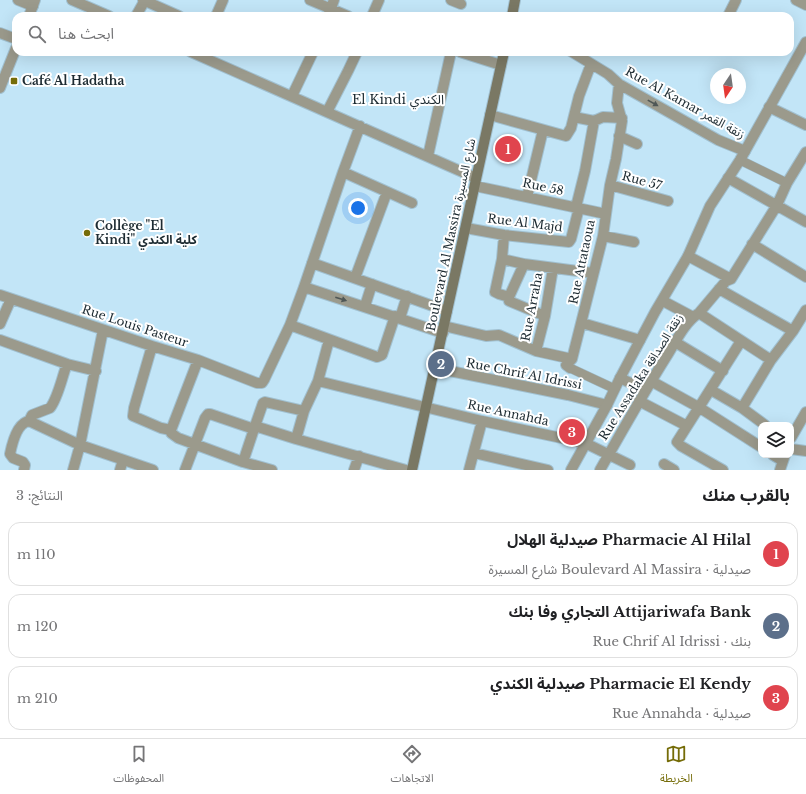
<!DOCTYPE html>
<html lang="ar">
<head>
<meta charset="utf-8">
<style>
  body { margin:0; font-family:"Libre Baskerville","Noto Sans Arabic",serif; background:#f2f2f2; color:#202124; direction:rtl }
  .controls { position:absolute; right:12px; bottom:12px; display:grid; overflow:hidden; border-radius:8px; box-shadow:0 4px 16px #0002 }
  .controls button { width:36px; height:36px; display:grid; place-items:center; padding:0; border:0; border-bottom:1px solid #e0e0e0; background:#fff; color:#202124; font:20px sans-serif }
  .compass { position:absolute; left:710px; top:68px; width:36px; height:36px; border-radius:50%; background:#fff; box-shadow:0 4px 16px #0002; rotate:193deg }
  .you { position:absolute; left:358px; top:208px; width:14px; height:14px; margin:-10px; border:3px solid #fff; border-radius:50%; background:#1a73e8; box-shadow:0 0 0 6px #1a73e833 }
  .badge { display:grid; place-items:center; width:26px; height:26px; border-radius:50%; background:#756c08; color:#fff; font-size:13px; font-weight:700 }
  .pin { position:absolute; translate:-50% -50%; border:2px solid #fff; box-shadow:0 1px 4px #0006 }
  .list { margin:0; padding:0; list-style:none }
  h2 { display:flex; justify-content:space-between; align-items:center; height:52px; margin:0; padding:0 16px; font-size:17px }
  h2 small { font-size:13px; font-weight:400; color:#757577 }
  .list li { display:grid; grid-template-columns:26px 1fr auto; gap:12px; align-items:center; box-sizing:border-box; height:64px; margin:0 8px 8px; padding:0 8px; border:1px solid #e0e0e0; border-radius:12px }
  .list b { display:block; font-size:15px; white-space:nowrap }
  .list p { margin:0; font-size:13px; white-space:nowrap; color:#757577 }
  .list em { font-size:13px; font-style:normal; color:#757577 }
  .icon { flex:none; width:22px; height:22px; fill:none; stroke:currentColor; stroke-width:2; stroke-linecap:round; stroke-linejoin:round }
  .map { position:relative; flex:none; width:806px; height:470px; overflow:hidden; direction:ltr }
  .search { position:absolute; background:#fff; box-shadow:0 4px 16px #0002; left:12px; right:12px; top:12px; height:44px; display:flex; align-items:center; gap:10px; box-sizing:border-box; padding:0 14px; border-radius:12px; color:#757577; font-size:15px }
  .sheet { height:268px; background:#fff }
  nav { display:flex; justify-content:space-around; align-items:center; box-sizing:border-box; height:56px; border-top:1px solid #e0e0e0; background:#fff; font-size:11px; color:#757577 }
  nav a { display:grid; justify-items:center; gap:2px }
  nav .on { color:#756c08 }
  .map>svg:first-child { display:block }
</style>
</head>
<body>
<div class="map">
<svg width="806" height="470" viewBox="0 0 806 470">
  <rect width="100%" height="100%" fill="#c2e5f7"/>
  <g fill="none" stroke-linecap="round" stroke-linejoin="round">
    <g stroke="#a1c0d0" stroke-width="10">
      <path id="pedestrian" d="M740,160L787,183
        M570,368L615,389"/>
    </g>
    <g stroke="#a1c0d0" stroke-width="12">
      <path id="minor" d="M18,0L33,6
        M72,0L109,16
        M143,0L179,16
        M310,0L348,16
        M451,0L461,4
        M796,0L806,5
        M136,16L145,0
        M216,16L223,0
        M328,16L334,0
        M372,16L379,0
        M728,16L736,0
        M0,33L16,39
        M191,52L476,178
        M460,52L501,65
        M572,52L608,74L619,84L718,140L745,151
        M292,96L313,52
        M769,107L806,125
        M327,112L348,71L357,52
        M490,115L566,136L571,128L579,96L591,64
        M574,117L594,121L603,117L622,118
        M619,136L637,144
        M428,156L451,52
        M343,172L412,203
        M728,178L806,222
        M610,185L668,201
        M475,186L606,214
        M527,197L543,130
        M576,207L585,171L594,121
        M466,228L504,235L569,242L571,239L579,208
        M504,235L502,259L524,264L593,273
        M603,236L634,242
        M752,244L806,277
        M688,256L731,279
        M502,259L495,292L499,294L509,297
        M312,263L447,311
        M524,264L509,297V301L545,316
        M355,278L387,192
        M304,287L443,333
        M719,289L793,331
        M0,295L152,346L198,360L257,383H262L264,380L290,325L304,287L343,172L360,126
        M663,301L693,317
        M365,306L372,284
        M699,313L771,360
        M400,318L407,296
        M582,323L640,340
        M0,324L11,299
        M290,325L377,357L382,355L395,316
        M444,326L486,336L499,335L536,351L572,359
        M0,340L67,364L96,371
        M675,342L723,371
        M152,346L134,408L133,416L161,428L171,430V433L178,438L243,462L272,470
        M536,351L545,316L553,268
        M435,368L568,395L607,405
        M570,368L566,365L572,359L603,236L610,185L616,159L622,121L617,103L619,84
        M620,378L645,390
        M318,381L482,421L585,443L630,465
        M651,381L700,408L761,447
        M711,390L742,408L765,425
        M639,401L687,426
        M742,408L771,360L793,331L806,310
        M29,421L32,415L50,408C58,398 62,377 67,364
        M255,426L263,403L265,402L304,411
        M254,429L255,426L296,439L406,470
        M171,430L198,360
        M791,438L806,412
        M296,439L304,411L318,381L329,340
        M791,449L806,451
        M474,453L548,470
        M773,455L783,461
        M664,464L674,470
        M24,470L25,465L23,462L13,458L10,454C12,444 17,423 29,421L80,445L153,470
        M73,470L80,445L103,330
        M120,470L123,460
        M185,470L205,418L208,414H210L254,429L243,462
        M354,470L359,456
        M469,470L482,421
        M600,470C622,431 644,392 668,354C676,341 685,322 699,313L726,281L731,279L777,205L787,183L806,152
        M723,470L681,446L677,442L741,341
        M780,470L785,455"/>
    </g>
    <g stroke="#a1c0d0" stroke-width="12">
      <path id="tertiary" d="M29,16L35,0
        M0,88L16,48
        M571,470L607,405L620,378L655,312L688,256L710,206L740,160L806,42"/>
    </g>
    <g stroke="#a1c0d0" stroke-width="12">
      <path id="secondary" d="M512,16L515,0
        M412,470L504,52"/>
    </g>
    <use href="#pedestrian" stroke="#9b9a8c" stroke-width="9"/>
    <use href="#minor" stroke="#9b9a8c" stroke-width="10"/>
    <use href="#tertiary" stroke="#9b9a8c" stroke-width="10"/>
    <use href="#secondary" stroke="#7a7864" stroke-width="10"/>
  </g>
  <defs><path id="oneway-solid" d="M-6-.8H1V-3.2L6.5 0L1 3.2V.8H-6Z"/></defs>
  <g fill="#4f5756">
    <use href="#oneway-solid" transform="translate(653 103) rotate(29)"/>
    <use href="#oneway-solid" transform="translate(341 299) rotate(18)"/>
  </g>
  <g fill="#756c08" stroke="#fff" stroke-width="1.5">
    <rect x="10" y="77" width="8" height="8" rx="2"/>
    <circle cx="87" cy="233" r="4"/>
  </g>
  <g text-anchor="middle" stroke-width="4" stroke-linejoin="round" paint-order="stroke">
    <g font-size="12" font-weight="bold" fill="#1d2b32" stroke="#fff" text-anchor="start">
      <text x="22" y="85">Café Al Hadatha</text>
      <text x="95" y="230">Collège "El<tspan x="95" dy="14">Kindi" كلية الكندي</tspan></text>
    </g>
    <g font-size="12" fill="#1d2b32" stroke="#fff">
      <text transform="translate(685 103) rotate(29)" y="4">Rue Al Kamar زنقة القمر</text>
      <text transform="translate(642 181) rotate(15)" y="4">Rue 57</text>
      <text transform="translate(543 187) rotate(12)" y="4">Rue 58</text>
      <text transform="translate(525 223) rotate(7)" y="4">Rue Al Majd</text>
      <text transform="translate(451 235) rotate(-78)" y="4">Boulevard Al Massira شارع المسيرة</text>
      <text transform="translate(582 262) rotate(-78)" y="4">Rue Attataoua</text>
      <text transform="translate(532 307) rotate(-79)" y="4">Rue Arraha</text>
      <text transform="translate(135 326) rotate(18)" y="4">Rue Louis Pasteur</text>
      <text transform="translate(524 374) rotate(11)" y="4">Rue Chrif Al Idrissi</text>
      <text transform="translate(641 377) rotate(-58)" y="4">Rue Assadaka زنقة الصداقة</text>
      <text transform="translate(508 413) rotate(12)" y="4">Rue Annahda</text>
    </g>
    <g font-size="13" fill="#1d2b32" stroke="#fff">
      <text x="398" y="104">El Kindi الكندي</text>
    </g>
  </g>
</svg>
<div class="controls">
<button><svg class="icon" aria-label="layers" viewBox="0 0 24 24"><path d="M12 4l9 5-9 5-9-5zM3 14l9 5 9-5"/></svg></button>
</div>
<svg class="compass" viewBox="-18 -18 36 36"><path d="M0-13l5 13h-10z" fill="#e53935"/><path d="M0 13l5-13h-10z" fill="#757577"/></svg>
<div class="you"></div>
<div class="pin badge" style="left:508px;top:149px;background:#e0444e">1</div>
<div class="pin badge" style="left:441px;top:364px;background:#5c6f8a">2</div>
<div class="pin badge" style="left:572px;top:432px;background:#e0444e">3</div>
<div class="search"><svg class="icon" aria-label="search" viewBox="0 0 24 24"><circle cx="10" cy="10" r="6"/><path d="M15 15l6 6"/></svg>ابحث هنا</div>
</div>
<section class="sheet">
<h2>بالقرب منك<small>النتائج: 3</small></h2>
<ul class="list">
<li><span class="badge" style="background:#e0444e">1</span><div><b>Pharmacie Al Hilal صيدلية الهلال</b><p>صيدلية · Boulevard Al Massira شارع المسيرة</p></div><em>110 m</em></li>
<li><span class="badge" style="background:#5c6f8a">2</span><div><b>Attijariwafa Bank التجاري وفا بنك</b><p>بنك · Rue Chrif Al Idrissi</p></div><em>120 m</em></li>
<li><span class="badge" style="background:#e0444e">3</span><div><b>Pharmacie El Kendy صيدلية الكندي</b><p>صيدلية · Rue Annahda</p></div><em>210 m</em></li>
</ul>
</section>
<nav>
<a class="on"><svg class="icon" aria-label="map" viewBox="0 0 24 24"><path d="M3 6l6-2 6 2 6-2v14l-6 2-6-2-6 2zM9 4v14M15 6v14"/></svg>الخريطة</a>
<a><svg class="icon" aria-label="directions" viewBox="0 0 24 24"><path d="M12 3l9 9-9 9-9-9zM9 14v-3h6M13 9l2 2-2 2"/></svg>الاتجاهات</a>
<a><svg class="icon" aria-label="saved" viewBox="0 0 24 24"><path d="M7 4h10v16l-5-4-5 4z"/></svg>المحفوظات</a>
</nav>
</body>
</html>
